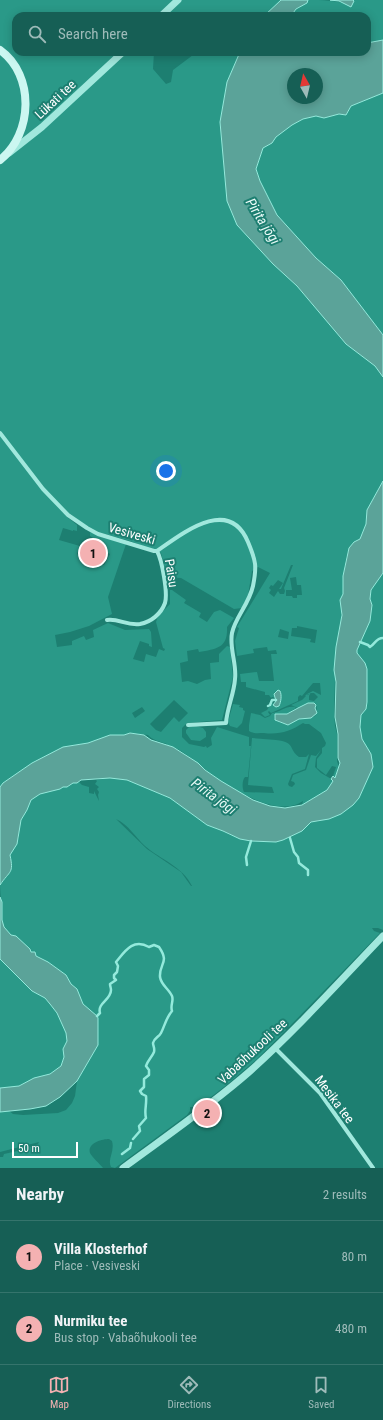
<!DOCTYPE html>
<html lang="en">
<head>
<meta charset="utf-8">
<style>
  body { margin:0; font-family:"Roboto Condensed",sans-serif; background:#23685f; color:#f1f3f6 }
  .compass { position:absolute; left:287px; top:68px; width:36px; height:36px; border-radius:50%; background:#165f55; box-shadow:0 2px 10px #0003; rotate:352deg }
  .scale { position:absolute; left:12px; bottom:10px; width:66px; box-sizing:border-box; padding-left:4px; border:2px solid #fff; border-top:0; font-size:11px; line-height:14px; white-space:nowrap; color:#fff; -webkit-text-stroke:3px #1d7f71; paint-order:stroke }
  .you { position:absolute; left:166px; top:471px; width:14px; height:14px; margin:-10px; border:3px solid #fff; border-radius:50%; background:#1a73e8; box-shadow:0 0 0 6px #1a73e833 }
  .badge { display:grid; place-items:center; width:26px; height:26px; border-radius:50%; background:#f4b1b2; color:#111; font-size:13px; font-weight:700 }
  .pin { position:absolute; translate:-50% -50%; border:2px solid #fff; box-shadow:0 1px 4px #0006 }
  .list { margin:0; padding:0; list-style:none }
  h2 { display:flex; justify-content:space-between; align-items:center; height:52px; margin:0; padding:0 16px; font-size:17px }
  h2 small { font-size:13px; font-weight:400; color:#9ebbb9 }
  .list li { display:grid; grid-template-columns:26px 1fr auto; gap:12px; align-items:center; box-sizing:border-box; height:72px; padding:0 16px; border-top:1px solid #35746c }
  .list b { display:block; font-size:15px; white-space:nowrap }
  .list p { margin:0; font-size:13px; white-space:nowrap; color:#9ebbb9 }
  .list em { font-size:13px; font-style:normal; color:#9ebbb9 }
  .icon { flex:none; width:22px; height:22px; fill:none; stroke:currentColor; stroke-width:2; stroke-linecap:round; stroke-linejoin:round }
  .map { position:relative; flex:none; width:383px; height:1168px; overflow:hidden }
  .search { position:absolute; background:#165f55; box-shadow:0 2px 10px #0003; left:12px; right:12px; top:12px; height:44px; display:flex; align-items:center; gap:10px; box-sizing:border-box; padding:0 14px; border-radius:12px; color:#9ebbb9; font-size:15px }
  .sheet { height:196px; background:#165f55 }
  nav { display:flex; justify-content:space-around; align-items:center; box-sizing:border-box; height:56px; border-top:1px solid #35746c; background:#165f55; font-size:11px; color:#9ebbb9 }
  nav a { display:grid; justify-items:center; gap:2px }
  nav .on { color:#f4b1b2 }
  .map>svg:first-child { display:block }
</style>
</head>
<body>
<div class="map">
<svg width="383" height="1168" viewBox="0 0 383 1168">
  <rect width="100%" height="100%" fill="#1d7f71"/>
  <path fill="#2a9988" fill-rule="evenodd" d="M0,0H281L264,16H16V52H154L153,69L166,84L171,82L173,70L197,52H240L227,82L220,122L227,201L237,225L273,264L297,286L346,344L375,366L383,377V481L367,510L366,524L360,539L354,542L349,548L346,559L343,576L344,588L342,598L341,623L336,647L334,712L335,726L337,734V761L339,767L335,778L333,776L336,767L332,766L326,775L317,768V759L322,753V748L325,746L326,743L321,733L309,724H305L303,723C291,731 279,735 264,733C258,733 254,734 249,731V725L251,713L260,715L265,718L270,716L272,713C280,712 287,705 295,707L296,708L287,714H275L274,719L279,722L286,724L299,719L311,718L315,716L317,711L316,704L310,703L298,708L291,705L302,700L308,694H310L309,696V700L314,701L318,697L314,693H311L304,697L307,694L313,691L321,695L320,683H313L302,696L300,695L298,697V701L271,713L269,711L268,712L270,715L265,717L261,713L267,710L272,703L279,706L281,692L278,690L274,693L276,698L272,697L271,698L269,695H265V692L246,687V682H241L240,674L257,672L259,681H274L271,654H277L276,650L268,651L267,647L253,649L254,653L237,656L235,641L239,628L237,627L270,573L258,567L252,571L248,595L242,608L234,609L181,578L167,577L161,553L130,541L98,532L82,523L69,513L66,516L77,525V531L73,530V531L63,528L59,540L80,546L77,554L81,556L83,554L90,558L89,560L99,565L101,563L104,565L110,554L107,552L108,550L102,547L103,545L90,536V532L126,544L108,597L112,614L89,626L70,632L55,635L57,647L72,645V641L84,636L86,640L94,637L93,630L108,623L125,630L149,629L151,632L152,647L149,646V644L140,641L133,659L144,662L146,654L156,657L159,649L164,651L165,649L163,648L156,622L158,616L170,604V590H172L186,600L184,603L201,613L199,617L207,622L214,612L220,610L234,618L227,627C228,648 217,649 199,652L198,649L187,651L188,661L180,663L182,682L188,681L197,684L205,680L211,679L210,663L219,662V654L227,646L230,647L233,677L222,720L187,723L182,728V737L189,744L204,747L206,746L207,748L212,745L211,738L217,727L249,737V746H251L248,777H245C242,780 242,788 244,792L274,793L272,787L276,740C296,742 288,749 299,757H306L309,754L305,769L292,774L288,784L289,786L292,787L295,784L294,782L291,781L293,775L306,770L311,755L316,756L321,750L316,758L315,767L321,773L333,780V784L327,790L302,805L303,801C277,820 227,786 206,770C195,762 181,748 167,745V744C161,742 152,740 148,735L130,733L124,735H110L88,743L63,747L32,763L3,783L0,787ZM291,565H293L284,588L285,591L284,594H280L278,591L274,597L269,593L271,590L269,588L271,585L273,586L278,580L283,583L279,589H281ZM296,577L297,585H301L302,595H297V598H293L292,596H286V590H292L290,578ZM297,626L317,630L315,643L310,642L311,639L291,636L292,628H297ZM280,629L289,632L288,639L278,637ZM174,700L188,713L179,722L174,717L161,732L156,730L150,724ZM142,707L145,711L135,718L132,713Z
    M308,0C323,0 335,0 349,5L354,1L353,0H383V40L367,43V16H291L296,9L307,3Z
    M383,93V335L341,280L316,258L277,215L260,181L256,169L263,148L272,143L276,137L292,125L303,119L316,116L324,118L339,114L346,115L351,106Z
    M383,573V930L378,928H372L374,931L380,933L289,1027L286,1025L284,1027L286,1030L256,1060L224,1087L198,1107H190V1111L187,1115L115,1168L111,1167C107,1159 115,1152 112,1141L109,1139C102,1139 87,1143 90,1153C91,1156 100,1164 103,1168H0V1157H3L4,1154L22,1150L38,1144L39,1142L0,1152V1112L8,1110L13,1114L23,1115L58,1113L66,1110L72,1103L75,1096L77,1081L98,1045V1018L83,1004L77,989L71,984L66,975L48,962L36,956L31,952L30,949L16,937L11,935L4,927L2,921L0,885C9,872 14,872 10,855L19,837V828L21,820L27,810L31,800L40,794L60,789L63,787H68L73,783L79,782L82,785L89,787V793L94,794V791L99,801L98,795L99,792L97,789L99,787L95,784L97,781L96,780L110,778L127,780L170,798L207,825L223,831L230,835L251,841L276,842L283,840L302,831L311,822L321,821L359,798L373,767L371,755L362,739L360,727L361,715L366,709L367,702V670L365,663L357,653V650L370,621L372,605L370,599L371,590ZM116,819C129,825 135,837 145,846C161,860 182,866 192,886H191L181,872L147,849Z
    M233,704L240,705L239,707L243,708V710L245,711L242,723L237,728L230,726L228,722Z
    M189,727L196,726L203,728L206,732V737L200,741L191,740L186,733V730Z
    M252,738L276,740L272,787L248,785Z
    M0,959L32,991L45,998L50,1004L57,1013L66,1033L67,1041L63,1049L64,1057L61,1066L50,1074L34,1078L19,1086L0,1088Z"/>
  <path fill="#5ba399" stroke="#94eadc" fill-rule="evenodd" d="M281,0H308L307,3L296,9L291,16H264Z
    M330,0H353L354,1L351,7L339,1Z
    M383,40V93L351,106L346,115L339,114L324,118L316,116L303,119L292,125L276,137L272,143L263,148L256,169L260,181L277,215L316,258L341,280L383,335V377L375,366L346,344L297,286L273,264L237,225L227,201L220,122L227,82L240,52H261L259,55L267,52H367V43ZM293,74H317V98H293Z
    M383,481V573L371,590L370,599L372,605L370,621L357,650V653L365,663L367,669V702L366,709L361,715L360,727L362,739L371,754L373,767L359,798L353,805L341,814L329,819L311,822L302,831L283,840L276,842L251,841L240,839L223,831L207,825L170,798L127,780L110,778L81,780L77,783H73L67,787H63L60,789L40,794L31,800L27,810L21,820L17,844L10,855C14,874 10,870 0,885V787L3,783L32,763L63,747L88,743L110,735H124L130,733L144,735L151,740L173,747L198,763L205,770L221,781L253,800L270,806L285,808L302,805L327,790L333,781L331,779L333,776L335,778L340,763L338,758V734L335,717L336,682L334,670L336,647L342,615L340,600L343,594V576L349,548L354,542L360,539L366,524L367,510Z
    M278,690L280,691C282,695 281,702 279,706L276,707L273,705L276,701L274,694Z
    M308,703H314L316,705L315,708L317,713L311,718L299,719L288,725L275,720V714H287L298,708Z
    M0,897L2,902V920L4,927L11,935L16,936L30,949L31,952H35L36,956L48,962L66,975L71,984L77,989L83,1004L97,1016L98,1018V1045L77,1081L60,1097L46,1106L30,1109L0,1112V1088L19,1086L34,1078L50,1074L61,1066L64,1057L63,1049L67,1041L66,1033L57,1013L50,1004L45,998L32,991L0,959Z"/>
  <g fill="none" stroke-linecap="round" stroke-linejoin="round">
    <path stroke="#94eadc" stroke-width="2.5" d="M360,642L368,645L370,647C375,644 376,638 383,638
      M268,706L270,705L272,700H276
      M290,838L294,852L298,857L299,863L308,870V875
      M247,865L246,857L251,841
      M97,1016L100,1013C97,1003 111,1000 111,990C111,988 110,986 110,984L116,980L114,978V975L117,972L118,966L116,962C125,951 133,938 149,947L154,945L159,947C170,963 159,963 160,977C161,985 169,989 172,996C174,1001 170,1005 172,1011C166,1018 165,1025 161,1033C159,1037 154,1038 153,1043C153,1046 155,1048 154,1052C152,1057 148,1060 146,1066L149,1070V1075L144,1079V1087L140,1091L142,1094L146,1096C147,1104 144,1111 146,1118L139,1126L140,1131L133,1139
      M122,1154L130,1148L131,1143"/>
    <path stroke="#a1e8dd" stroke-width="4" d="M0,433L43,489L68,515L87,528L98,534L154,551H157C183,533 229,496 248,542C256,561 257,566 253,586C249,604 235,618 232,633C229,648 237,664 235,679C234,694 227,708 226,723L188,725
      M107,620C118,618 127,626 140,624C151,622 161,614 165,603C168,593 162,560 157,551
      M275,1048L320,1093L373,1168"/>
    <path stroke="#a1e8dd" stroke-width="7" d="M161,16L178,0
      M9,153L42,127L123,52
      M123,1168C165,1137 209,1107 249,1072C296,1030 339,982 383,936"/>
    <path stroke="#ccf7f1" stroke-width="8" d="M0,50C35,75 33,134 0,160"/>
  </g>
  <g text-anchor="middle" stroke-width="4" stroke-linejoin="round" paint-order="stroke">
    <g font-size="13" fill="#fff" stroke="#1d7f71">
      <text transform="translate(55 99) rotate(-43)" y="5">Lükati tee</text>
      <text transform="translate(132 533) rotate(16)" y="5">Vesiveski</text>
      <text transform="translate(172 573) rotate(81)" y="5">Paisu</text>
      <text transform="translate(252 1051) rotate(-43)" y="5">Vabaõhukooli tee</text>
      <text transform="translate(335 1099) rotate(53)" y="5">Mesika tee</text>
    </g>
    <g font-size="14" font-style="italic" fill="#eafbf8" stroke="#1d7f71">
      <text transform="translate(263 221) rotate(58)" y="5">Pirita jõgi</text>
      <text transform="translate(214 796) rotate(36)" y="5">Pirita jõgi</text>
    </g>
  </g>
</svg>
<svg class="compass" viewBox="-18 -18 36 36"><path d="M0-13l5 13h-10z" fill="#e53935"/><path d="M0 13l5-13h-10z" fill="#9ebbb9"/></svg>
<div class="scale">50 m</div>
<div class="you"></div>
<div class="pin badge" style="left:93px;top:553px">1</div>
<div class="pin badge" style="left:207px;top:1113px">2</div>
<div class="search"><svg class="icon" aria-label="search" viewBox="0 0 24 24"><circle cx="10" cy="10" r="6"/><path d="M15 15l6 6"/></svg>Search here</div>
</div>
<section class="sheet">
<h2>Nearby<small>2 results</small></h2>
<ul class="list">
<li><span class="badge">1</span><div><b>Villa Klosterhof</b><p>Place · Vesiveski</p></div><em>80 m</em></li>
<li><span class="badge">2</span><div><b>Nurmiku tee</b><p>Bus stop · Vabaõhukooli tee</p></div><em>480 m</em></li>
</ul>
</section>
<nav>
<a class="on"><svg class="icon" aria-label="map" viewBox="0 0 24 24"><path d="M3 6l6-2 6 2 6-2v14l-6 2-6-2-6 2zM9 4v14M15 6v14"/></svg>Map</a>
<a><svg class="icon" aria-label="directions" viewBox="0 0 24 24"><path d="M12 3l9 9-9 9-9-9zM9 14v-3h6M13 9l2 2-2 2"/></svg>Directions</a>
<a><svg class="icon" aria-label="saved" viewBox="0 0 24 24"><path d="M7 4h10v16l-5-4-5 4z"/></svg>Saved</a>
</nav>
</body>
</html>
